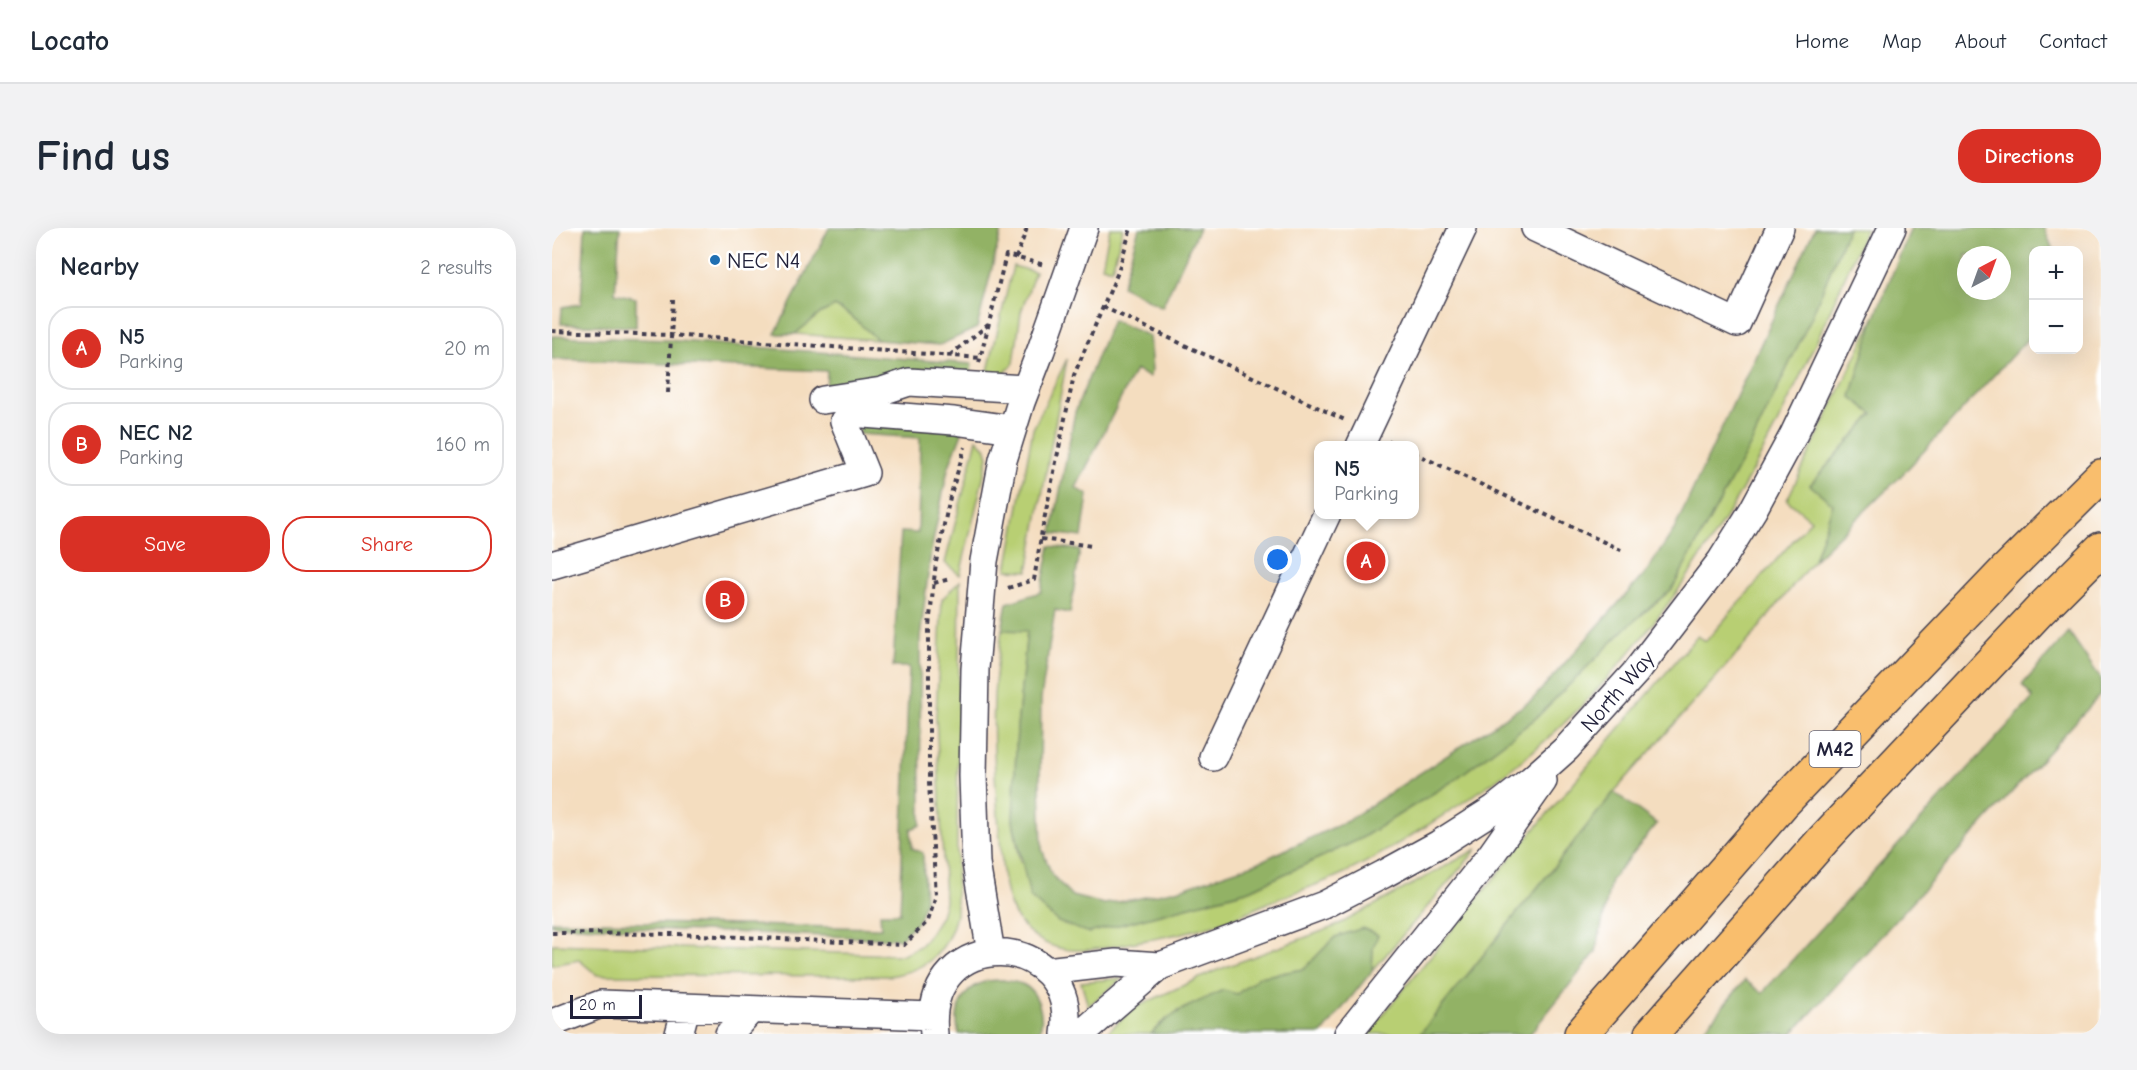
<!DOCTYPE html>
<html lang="en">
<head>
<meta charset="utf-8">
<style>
  body { margin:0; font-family:"Comic Neue",sans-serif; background:#f2f2f3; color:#1f2937 }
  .controls { position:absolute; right:18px; top:18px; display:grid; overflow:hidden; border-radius:12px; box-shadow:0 6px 24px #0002 }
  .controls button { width:54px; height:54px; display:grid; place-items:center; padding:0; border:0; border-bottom:2px solid #e0e1e3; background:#fff; color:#1f2937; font:30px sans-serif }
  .compass { position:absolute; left:1405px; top:18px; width:54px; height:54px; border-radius:50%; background:#fff; box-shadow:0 6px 24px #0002; rotate:41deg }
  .scale { position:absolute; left:18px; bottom:15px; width:72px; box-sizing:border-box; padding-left:6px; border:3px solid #22223b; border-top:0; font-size:16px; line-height:21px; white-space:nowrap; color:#22223b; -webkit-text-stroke:4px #fff; paint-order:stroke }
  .you { position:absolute; left:726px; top:332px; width:21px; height:21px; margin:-15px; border:4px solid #fff; border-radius:50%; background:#1a73e8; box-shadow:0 0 0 9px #1a73e833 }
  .badge { display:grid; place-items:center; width:39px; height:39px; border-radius:50%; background:#d93025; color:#fff; font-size:20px; font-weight:700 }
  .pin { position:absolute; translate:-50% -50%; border:3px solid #fff; box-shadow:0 2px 6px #0006 }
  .popup { position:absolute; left:762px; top:213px; width:105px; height:78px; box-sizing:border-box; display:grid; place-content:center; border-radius:12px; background:#fff; filter:drop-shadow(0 2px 4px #0005); font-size:20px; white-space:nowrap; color:#747a83 }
  .popup b { font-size:22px; color:#1f2937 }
  .popup::after { content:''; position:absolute; left:50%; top:100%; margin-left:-12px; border:12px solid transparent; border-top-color:#fff }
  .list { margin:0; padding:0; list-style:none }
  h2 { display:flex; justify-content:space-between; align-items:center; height:78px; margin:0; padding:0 24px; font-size:26px }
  h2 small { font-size:20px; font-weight:400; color:#747a83 }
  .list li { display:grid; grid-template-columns:39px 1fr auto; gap:18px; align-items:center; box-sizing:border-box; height:84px; margin:0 12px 12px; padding:0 12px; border:2px solid #e0e1e3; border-radius:24px }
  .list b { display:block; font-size:22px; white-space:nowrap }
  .list p { margin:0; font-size:20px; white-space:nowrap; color:#747a83 }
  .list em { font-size:20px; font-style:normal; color:#747a83 }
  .actions { display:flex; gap:12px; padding:18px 24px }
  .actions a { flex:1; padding:14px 0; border:2px solid #d93025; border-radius:24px; text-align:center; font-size:21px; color:#d93025 }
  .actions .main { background:#d93025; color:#fff }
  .map { position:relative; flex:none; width:1549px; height:806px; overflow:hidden; border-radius:24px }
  header { display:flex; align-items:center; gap:36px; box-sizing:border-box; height:84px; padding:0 30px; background:#fff; border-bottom:2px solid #e0e1e3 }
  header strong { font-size:28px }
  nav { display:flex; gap:33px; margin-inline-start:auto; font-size:21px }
  .intro { display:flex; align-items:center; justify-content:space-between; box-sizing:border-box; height:144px; padding:0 36px }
  h1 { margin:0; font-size:42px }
  .button { padding:15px 27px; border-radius:24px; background:#d93025; color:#fff; font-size:21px; font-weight:700 }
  main { display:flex; gap:36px; padding:0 36px }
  aside { flex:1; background:#fff; border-radius:24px; box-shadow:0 6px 24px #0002 }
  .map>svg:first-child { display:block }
</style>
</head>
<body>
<header>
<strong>Locato</strong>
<nav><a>Home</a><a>Map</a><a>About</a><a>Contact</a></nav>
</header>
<div class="intro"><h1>Find us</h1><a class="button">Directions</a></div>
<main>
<aside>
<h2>Nearby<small>2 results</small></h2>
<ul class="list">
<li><span class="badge">A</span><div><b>N5</b><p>Parking</p></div><em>20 m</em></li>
<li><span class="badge">B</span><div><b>NEC N2</b><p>Parking</p></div><em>160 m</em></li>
</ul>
<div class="actions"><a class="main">Save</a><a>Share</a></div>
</aside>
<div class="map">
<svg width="1549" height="806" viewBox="0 0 1549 806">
  <rect width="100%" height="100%" fill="#fff"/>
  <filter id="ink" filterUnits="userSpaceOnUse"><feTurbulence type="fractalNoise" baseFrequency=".0167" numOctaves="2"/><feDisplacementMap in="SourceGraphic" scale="12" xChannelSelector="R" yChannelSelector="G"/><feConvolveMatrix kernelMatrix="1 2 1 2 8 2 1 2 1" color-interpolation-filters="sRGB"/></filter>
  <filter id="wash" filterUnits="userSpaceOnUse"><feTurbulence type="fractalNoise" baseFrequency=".008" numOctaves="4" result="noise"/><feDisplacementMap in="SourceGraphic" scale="24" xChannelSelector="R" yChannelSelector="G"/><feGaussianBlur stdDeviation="1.35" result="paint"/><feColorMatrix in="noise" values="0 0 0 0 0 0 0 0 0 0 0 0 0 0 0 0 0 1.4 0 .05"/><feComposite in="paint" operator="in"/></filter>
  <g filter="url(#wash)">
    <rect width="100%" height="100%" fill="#f4ddbf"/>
    <path fill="#b8cf73" stroke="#6d7857" stroke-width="1.5" d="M558,0H571L560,41L550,38Z
      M1296,0H1314C1252,145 1188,291 1087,413C1050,459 1007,504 960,540C932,562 902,580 873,599C845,616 818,634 788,647C765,657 741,665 718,674C704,680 691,686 677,692C648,702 619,708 589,713C549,720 509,734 476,703C450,680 451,643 448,612C444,564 440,517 442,470C443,447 447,425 450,402H475L465,500L461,593L468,633L537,705L698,662L808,611L901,553L984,490L1075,399L1120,361L1200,214L1259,90Z
      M461,38L483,44L469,84L462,135L450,148L435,147Z
      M283,78L298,87L326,112L243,106L269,85Z
      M1323,88L1299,169L1321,186L1258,257L1281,276L1262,332L1197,412L1062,564L868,806H815L971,615L1145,408L1154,413L1259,292L1235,272Z
      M515,131L476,343L455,342L481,201Z
      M425,211L433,219L436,229L408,347L393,335Z
      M408,353L404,687C395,725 375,742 337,748L45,747L27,732L0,737V716L349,727L368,718L379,704L389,688L393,673L384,488L390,371Z
      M925,621L820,743L821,720L783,709L752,741L707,749L685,766L648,773L626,783L609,795L599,806H553L582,780L663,743L784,698Z
      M571,750L536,778L529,754Z"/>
    <path fill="#92b265" stroke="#5a6a50" stroke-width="1.5" fill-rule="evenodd" d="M33,0H68L63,65L84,70V99L9,96L10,79L29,76Z
      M277,0H447L449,4L425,100L388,117L326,112L298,87L283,78L269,85L243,106H223Z
      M587,0H647L610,79L570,58Z
      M1263,0H1296L1259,90L1200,214L1120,361L1075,399L984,490L901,553L808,611L698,662L537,705L506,694L478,669L461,593L465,500L475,403L450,402L455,375L489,364L498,318L528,322L518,385L503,382L489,470L488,552L490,621L500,647L520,668L552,676L584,671L628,661L705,635L795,593L980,472L1095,343L1122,302Z
      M1359,0H1492L1501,22H1482L1481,105L1349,248L1262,332L1281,276L1258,257L1321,186L1299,169L1323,88ZM1414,27H1450V63H1414Z
      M560,92L597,108L600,142L597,149L583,142L524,260L536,267L530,309L500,305L523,184Z
      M0,108L113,112L420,136L418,149L350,143L274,162L275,143L0,131Z
      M307,195L411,202L396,241L379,323L368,410L369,597L359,601L360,620L371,625L373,674L366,693L348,711L0,697V693L329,700L328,685H348L357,439H341L349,304L366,305L368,210L307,206Z
      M1517,404L1549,451V466L1240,806H1148L1193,752L1210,765L1481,470L1470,457Z
      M1062,564L1105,596L1059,652L1044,724L978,806H868Z
      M811,700L826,707L821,720L820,743L770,806H599C619,783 645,775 671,762L685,766L707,749L752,741L783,709Z
      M451,752C457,753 464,754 470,756C487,763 494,791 486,806H407C401,785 409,762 432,754C437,752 445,752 451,752Z"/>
  </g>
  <g filter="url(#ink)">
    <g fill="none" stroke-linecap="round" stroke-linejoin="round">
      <g stroke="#423e4f" stroke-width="30">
        <path id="minor" d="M983,0L1185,95L1228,0
          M271,172L330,163L357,154L474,161
          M808,218L911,0
          M0,337L313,245L292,193L299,185L402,193L460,201
          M661,529L775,286
          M439,725L424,635L421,548L423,441L432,333L451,232L469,174L489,122L532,0
          M494,743L564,735L608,738
          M0,795L49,776L380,788
          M127,806L134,780
          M177,806L198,783
          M382,806C370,694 528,701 513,806
          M529,806L608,738L772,677L832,646L887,616L942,581L979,552L1015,520L1083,445L1169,333L1201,282L1241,208L1340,0
          M796,806L939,627L991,553"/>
      </g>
      <g stroke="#423e4f" stroke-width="36">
        <path id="highway" d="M1029,806L1232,574L1455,341L1549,248
          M1099,806L1271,612L1489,381L1549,321"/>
      </g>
      <path stroke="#423e4f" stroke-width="4" stroke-dasharray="4.5 4.5" stroke-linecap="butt" d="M464,30L475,0
        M551,79L795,193
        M0,103L118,107L429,130
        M398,127L436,97
        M427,135L454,27L493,37
        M116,165L121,72
        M837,213L846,218
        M862,225L1069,322
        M489,311L540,318
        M382,355L398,351
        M456,360L482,352L490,302L522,147L566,44L579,0
        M0,705L126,706L352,717L376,693L384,668L377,555V398L384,334L398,269L413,219"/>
      <use href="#minor" stroke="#fff" stroke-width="27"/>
      <use href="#highway" stroke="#f9be6d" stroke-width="33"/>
    </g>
  </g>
  <circle fill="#1f6fb2" stroke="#fff" stroke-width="2" cx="163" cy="32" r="6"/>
  <g text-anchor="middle" stroke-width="5" stroke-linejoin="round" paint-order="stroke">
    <rect fill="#fff" stroke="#646476" stroke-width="1.5" x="1257.5" y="503" width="51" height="36" rx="4.5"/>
    <g font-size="21" font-weight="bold" fill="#22223b">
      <text x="1283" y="528">M42</text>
    </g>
    <g font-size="22" fill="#22223b" stroke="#fff" text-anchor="start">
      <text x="175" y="40">NEC N4</text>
    </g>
    <g font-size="22" fill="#22223b" stroke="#fff">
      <text transform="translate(1065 463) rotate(-49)" y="8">North Way</text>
    </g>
  </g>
</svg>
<div class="controls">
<button>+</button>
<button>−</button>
</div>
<svg class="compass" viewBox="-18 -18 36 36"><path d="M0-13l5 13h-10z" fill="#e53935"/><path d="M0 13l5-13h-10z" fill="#747a83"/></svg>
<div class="scale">20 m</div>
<div class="you"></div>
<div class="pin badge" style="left:814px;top:333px">A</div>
<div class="popup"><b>N5</b>Parking</div>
<div class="pin badge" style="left:173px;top:372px">B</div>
</div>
</main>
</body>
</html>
